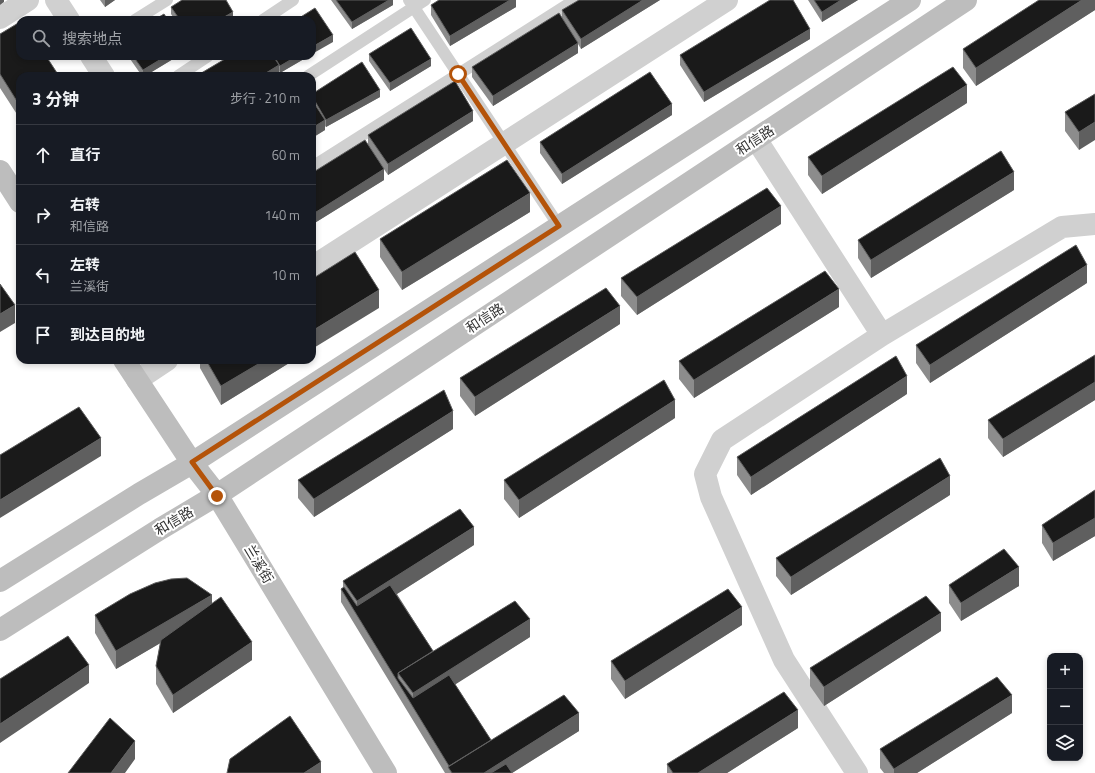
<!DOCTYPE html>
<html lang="zh">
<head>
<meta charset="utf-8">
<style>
  body { margin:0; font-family:"Titillium Web","Noto Sans SC",sans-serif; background:#242831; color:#f1f3f6 }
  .controls { position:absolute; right:12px; bottom:12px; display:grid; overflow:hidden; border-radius:8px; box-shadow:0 2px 6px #0003 }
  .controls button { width:36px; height:36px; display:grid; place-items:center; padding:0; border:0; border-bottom:1px solid #363941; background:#171b24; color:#f1f3f6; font:20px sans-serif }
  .stop { position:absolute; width:12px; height:12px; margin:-9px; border:3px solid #b45309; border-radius:50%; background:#fff }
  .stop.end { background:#b45309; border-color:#fff; box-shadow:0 1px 4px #0008 }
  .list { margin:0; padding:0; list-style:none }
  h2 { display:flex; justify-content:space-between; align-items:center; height:52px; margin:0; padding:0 16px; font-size:17px }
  h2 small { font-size:13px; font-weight:400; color:#9ea1a6 }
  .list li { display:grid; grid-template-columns:26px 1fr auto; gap:12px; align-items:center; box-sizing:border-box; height:60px; padding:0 16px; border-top:1px solid #363941 }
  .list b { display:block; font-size:15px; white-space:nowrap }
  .list p { margin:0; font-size:13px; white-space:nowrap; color:#9ea1a6 }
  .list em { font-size:13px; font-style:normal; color:#9ea1a6 }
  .icon { flex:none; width:22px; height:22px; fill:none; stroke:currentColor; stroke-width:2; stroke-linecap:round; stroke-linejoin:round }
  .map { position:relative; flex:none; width:1095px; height:773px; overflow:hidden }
  .search { position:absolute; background:#171b24; box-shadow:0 2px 6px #0003; left:16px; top:16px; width:300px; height:44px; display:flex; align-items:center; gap:10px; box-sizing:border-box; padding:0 14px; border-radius:12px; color:#9ea1a6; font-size:15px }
  .panel { position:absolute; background:#171b24; box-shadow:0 2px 6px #0003; left:16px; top:72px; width:300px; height:292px; border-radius:12px }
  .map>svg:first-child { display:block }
</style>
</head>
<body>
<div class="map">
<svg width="1095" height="773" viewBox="0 0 1095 773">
  <rect width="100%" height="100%" fill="#fff"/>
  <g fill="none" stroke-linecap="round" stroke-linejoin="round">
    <path stroke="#d0d0d0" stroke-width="12" d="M409,0L559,226
      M135,20L167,0
      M263,20L293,0
      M178,76L208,56
      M308,76L425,0
      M312,167L575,0"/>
    <path stroke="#d0d0d0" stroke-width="22" d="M56,0L69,20
      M0,18L28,0
      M91,56L104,76
      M756,139L882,335
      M312,267L727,0
      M137,380L167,360
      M857,773L784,660L711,497L705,474L722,440L882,335L1062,227L1095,224"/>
    <path stroke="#bdbdbd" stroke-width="22" d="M0,171L20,202
      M124,360L192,463L217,495L386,773
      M0,581L139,494L192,463L910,0
      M0,630L160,529L217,495L966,0"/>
  </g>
  <path fill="#8c8c8c" d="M100,0H115L105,7Z
    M331,0H393V5L352,29Z
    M516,0V7L450,46L431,15V5Z
    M660,0L581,49L578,44V53L493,106L472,77V67L562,18V10Z
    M808,0H858L822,22Z
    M1095,0V10L976,86L963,68V49Z
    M171,7L233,19L231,20H175L171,14Z
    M0,34L20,76V119L0,88Z
    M810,39L704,102L680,65V55Z
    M369,54L431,66L390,91L369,61Z
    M128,56H178L145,76H142Z
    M230,56H309L280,73L279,71V75L278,76H198V75Z
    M312,94L380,97L326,127L325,126V130L312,138Z
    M1095,94L1079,150L1065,131V112Z
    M967,103L822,194L808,175V157Z
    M672,115L562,184L540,153V142Z
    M473,121L388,175L379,162L384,180L313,224L312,222V173L368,144V135Z
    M1014,190L871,278L858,258V240Z
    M530,212L402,290L380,257V239Z
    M781,224L637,315L621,296V278Z
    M1087,283L930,383L916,363V345Z
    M839,307L694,398L679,379V361Z
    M620,324L475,416L460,396V378Z
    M1095,355V400L1003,457L988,438V420Z
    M200,360H294L221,405L200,368Z
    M907,394L751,495L737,475V457Z
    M675,418L519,518L504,499V480Z
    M453,429L314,517L298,498V480Z
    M1095,490V536L1053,561L1042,543V525Z
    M950,495L791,595L776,576V558Z
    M474,545L397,594L433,651L530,637L455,684L491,740L579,731L512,773H445L341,602V589L343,588V581Z
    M949,585L1019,586L961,621L949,603Z
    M212,603L252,660L173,713L156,684V666L160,643L116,669L95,633V615Z
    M742,625L625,699L611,679V661Z
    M941,631L824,706L810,686V668Z
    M1012,713L917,773H884L880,768V749Z
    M798,728L727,773H667V764Z"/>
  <path fill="#5f5f5f" d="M0,0H4V2L0,5Z
    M105,0H115L105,7Z
    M389,0H393V5L352,29V22Z
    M510,0H516V7L450,46V36Z
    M643,0H660L581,49V39Z
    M841,0H858L822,22V12Z
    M1082,0H1095V10L976,86V68Z
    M233,12V19L231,20H219Z
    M810,29V39L704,102V92Z
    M333,35V42L312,54V47Z
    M578,43V53L493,106V96Z
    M166,56H178L145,76H143V70Z
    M297,56H309L280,73V66Z
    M431,59V66L390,91V83Z
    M279,65V75L278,76H261Z
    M967,85V103L822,194V176Z
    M380,90V97L326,127V120Z
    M672,104V115L562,184V174Z
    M473,111V121L388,175V164Z
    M325,120V130L312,138V128Z
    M1095,122V140L1079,150V132Z
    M384,169V180L313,224V214Z
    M1014,172V190L871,278V260Z
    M530,193V212L402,290V272Z
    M781,206V224L637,315V297Z
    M1087,265V283L930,383V365Z
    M839,289V307L694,398V380Z
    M379,290V308L312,349V331Z
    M15,305V323L0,332V314Z
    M620,306V324L475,416V397Z
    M265,360H294L221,405V386Z
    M907,376V394L751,495V477Z
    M1095,382V400L1003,457V439Z
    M675,400V418L519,518V500Z
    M453,411V429L314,517V499Z
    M101,438V456L0,518V500Z
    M950,476V495L791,595V577Z
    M1095,518V536L1053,561V543Z
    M474,527V545L359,618L357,615V601Z
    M1019,567V586L961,621V603Z
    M212,595V613L116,669V651Z
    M742,607V625L625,699V681Z
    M941,613V631L824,706V687Z
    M530,619V637L415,710L413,706V693Z
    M252,642V660L173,713V695Z
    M89,665V683L0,743V724Z
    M1012,695V713L917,773H894V769Z
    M798,710V728L727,773H698Z
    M579,713V731L512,773H484Z
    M135,741V759L125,773H111Z
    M321,762V773H304Z"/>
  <path fill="#1a1a1a" stroke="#5f5f5f" d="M182,0H226L233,12L219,20H180L171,7Z
    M336,0H389L352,22Z
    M439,0H510L450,36L431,5Z
    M579,0H643L581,39L562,10Z
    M770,0H793L810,29L704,92L680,55Z
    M814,0H841L822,12Z
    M1039,0H1082L976,68L963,49Z
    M315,8L333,35L312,47V20H296Z
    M559,13L578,43L493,96L472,67Z
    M164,14L168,20H154Z
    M20,22V56H46L59,76H20V106L0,74V34Z
    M411,28L431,59L390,83L369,54Z
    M133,56H166L143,70Z
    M230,56H273L279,65L261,76H198V75Z
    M274,56H297L280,66Z
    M362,62L380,90L326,120L312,96V94Z
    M953,67L967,85L822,176L808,157Z
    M650,72L672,104L562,174L540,142Z
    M455,81L473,111L388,164L368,135Z
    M1095,94V122L1079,132L1065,112Z
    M312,100L325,120L312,128Z
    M365,140L384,169L313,214L312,212V173Z
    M1001,151L1014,172L871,260L858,240Z
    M507,160L530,193L402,272L380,239Z
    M767,188L781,206L637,297L621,278Z
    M1076,245L1087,265L930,365L916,345Z
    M355,252L379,290L312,331V279Z
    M825,271L839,289L694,380L679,361Z
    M0,284L15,305L0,314Z
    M606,288L620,306L475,397L460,378Z
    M1095,355V382L1003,439L988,420Z
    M896,356L907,376L751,477L737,457Z
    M206,360H265L221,386Z
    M664,380L675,400L519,500L504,480Z
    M444,390L453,411L314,499L298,480Z
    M79,407L101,438L0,500V455Z
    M940,458L950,476L791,577L776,558Z
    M1095,490V518L1053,543L1042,525Z
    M460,509L474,527L357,601L343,581Z
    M1004,549L1019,567L961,603L949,585Z
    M187,578L212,595L116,651L95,615L130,594L155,583L171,579Z
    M390,585L433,651L398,673V678L413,698L449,675L491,740L449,766L341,589L344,587L357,606Z
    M728,589L742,607L625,681L611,661Z
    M926,596L941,613L824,687L810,668Z
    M221,597L252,642L173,695L156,666L161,640Z
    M515,601L530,619L413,693L398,673Z
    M68,636L89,665L0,724V679Z
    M997,677L1012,695L894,769L880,749Z
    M784,692L798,710L698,773H673L667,764Z
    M564,695L579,713L484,773H452L448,767Z
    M290,716L321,762L304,773H227L230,759Z
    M110,718L135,741L111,773H68Z
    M506,764L512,773H491Z"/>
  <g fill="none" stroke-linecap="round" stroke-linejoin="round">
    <path stroke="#b45309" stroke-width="5" d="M217,496L192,462L559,226L458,74"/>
  </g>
  <g text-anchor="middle" stroke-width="4" stroke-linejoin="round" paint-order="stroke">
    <g font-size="14" fill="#333" stroke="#fff">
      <text transform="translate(755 140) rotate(-33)" y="5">和信路</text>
      <text transform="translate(485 318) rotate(-33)" y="5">和信路</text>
      <text transform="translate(174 521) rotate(-31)" y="5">和信路</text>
      <text transform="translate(259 564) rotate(59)" y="5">兰溪街</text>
    </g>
  </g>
</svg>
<div class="controls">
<button>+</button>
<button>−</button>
<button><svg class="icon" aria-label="layers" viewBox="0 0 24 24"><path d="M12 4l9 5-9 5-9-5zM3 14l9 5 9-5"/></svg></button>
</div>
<div class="stop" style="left:458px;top:74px"></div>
<div class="stop end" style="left:217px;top:496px"></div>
<div class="search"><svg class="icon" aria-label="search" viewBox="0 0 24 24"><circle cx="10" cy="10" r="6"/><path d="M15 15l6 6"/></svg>搜索地点</div>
<section class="panel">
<h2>3 分钟<small>步行 · 210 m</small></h2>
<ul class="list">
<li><svg class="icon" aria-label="ahead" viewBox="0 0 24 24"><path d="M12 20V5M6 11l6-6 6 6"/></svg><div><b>直行</b></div><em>60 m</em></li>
<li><svg class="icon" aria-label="right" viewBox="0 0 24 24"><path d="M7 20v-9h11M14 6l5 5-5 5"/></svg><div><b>右转</b><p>和信路</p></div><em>140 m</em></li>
<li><svg class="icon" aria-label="left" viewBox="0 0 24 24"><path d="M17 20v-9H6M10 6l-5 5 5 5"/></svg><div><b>左转</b><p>兰溪街</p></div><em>10 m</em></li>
<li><svg class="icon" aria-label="arrive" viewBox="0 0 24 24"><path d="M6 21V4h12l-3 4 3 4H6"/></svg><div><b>到达目的地</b></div></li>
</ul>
</section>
</div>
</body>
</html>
